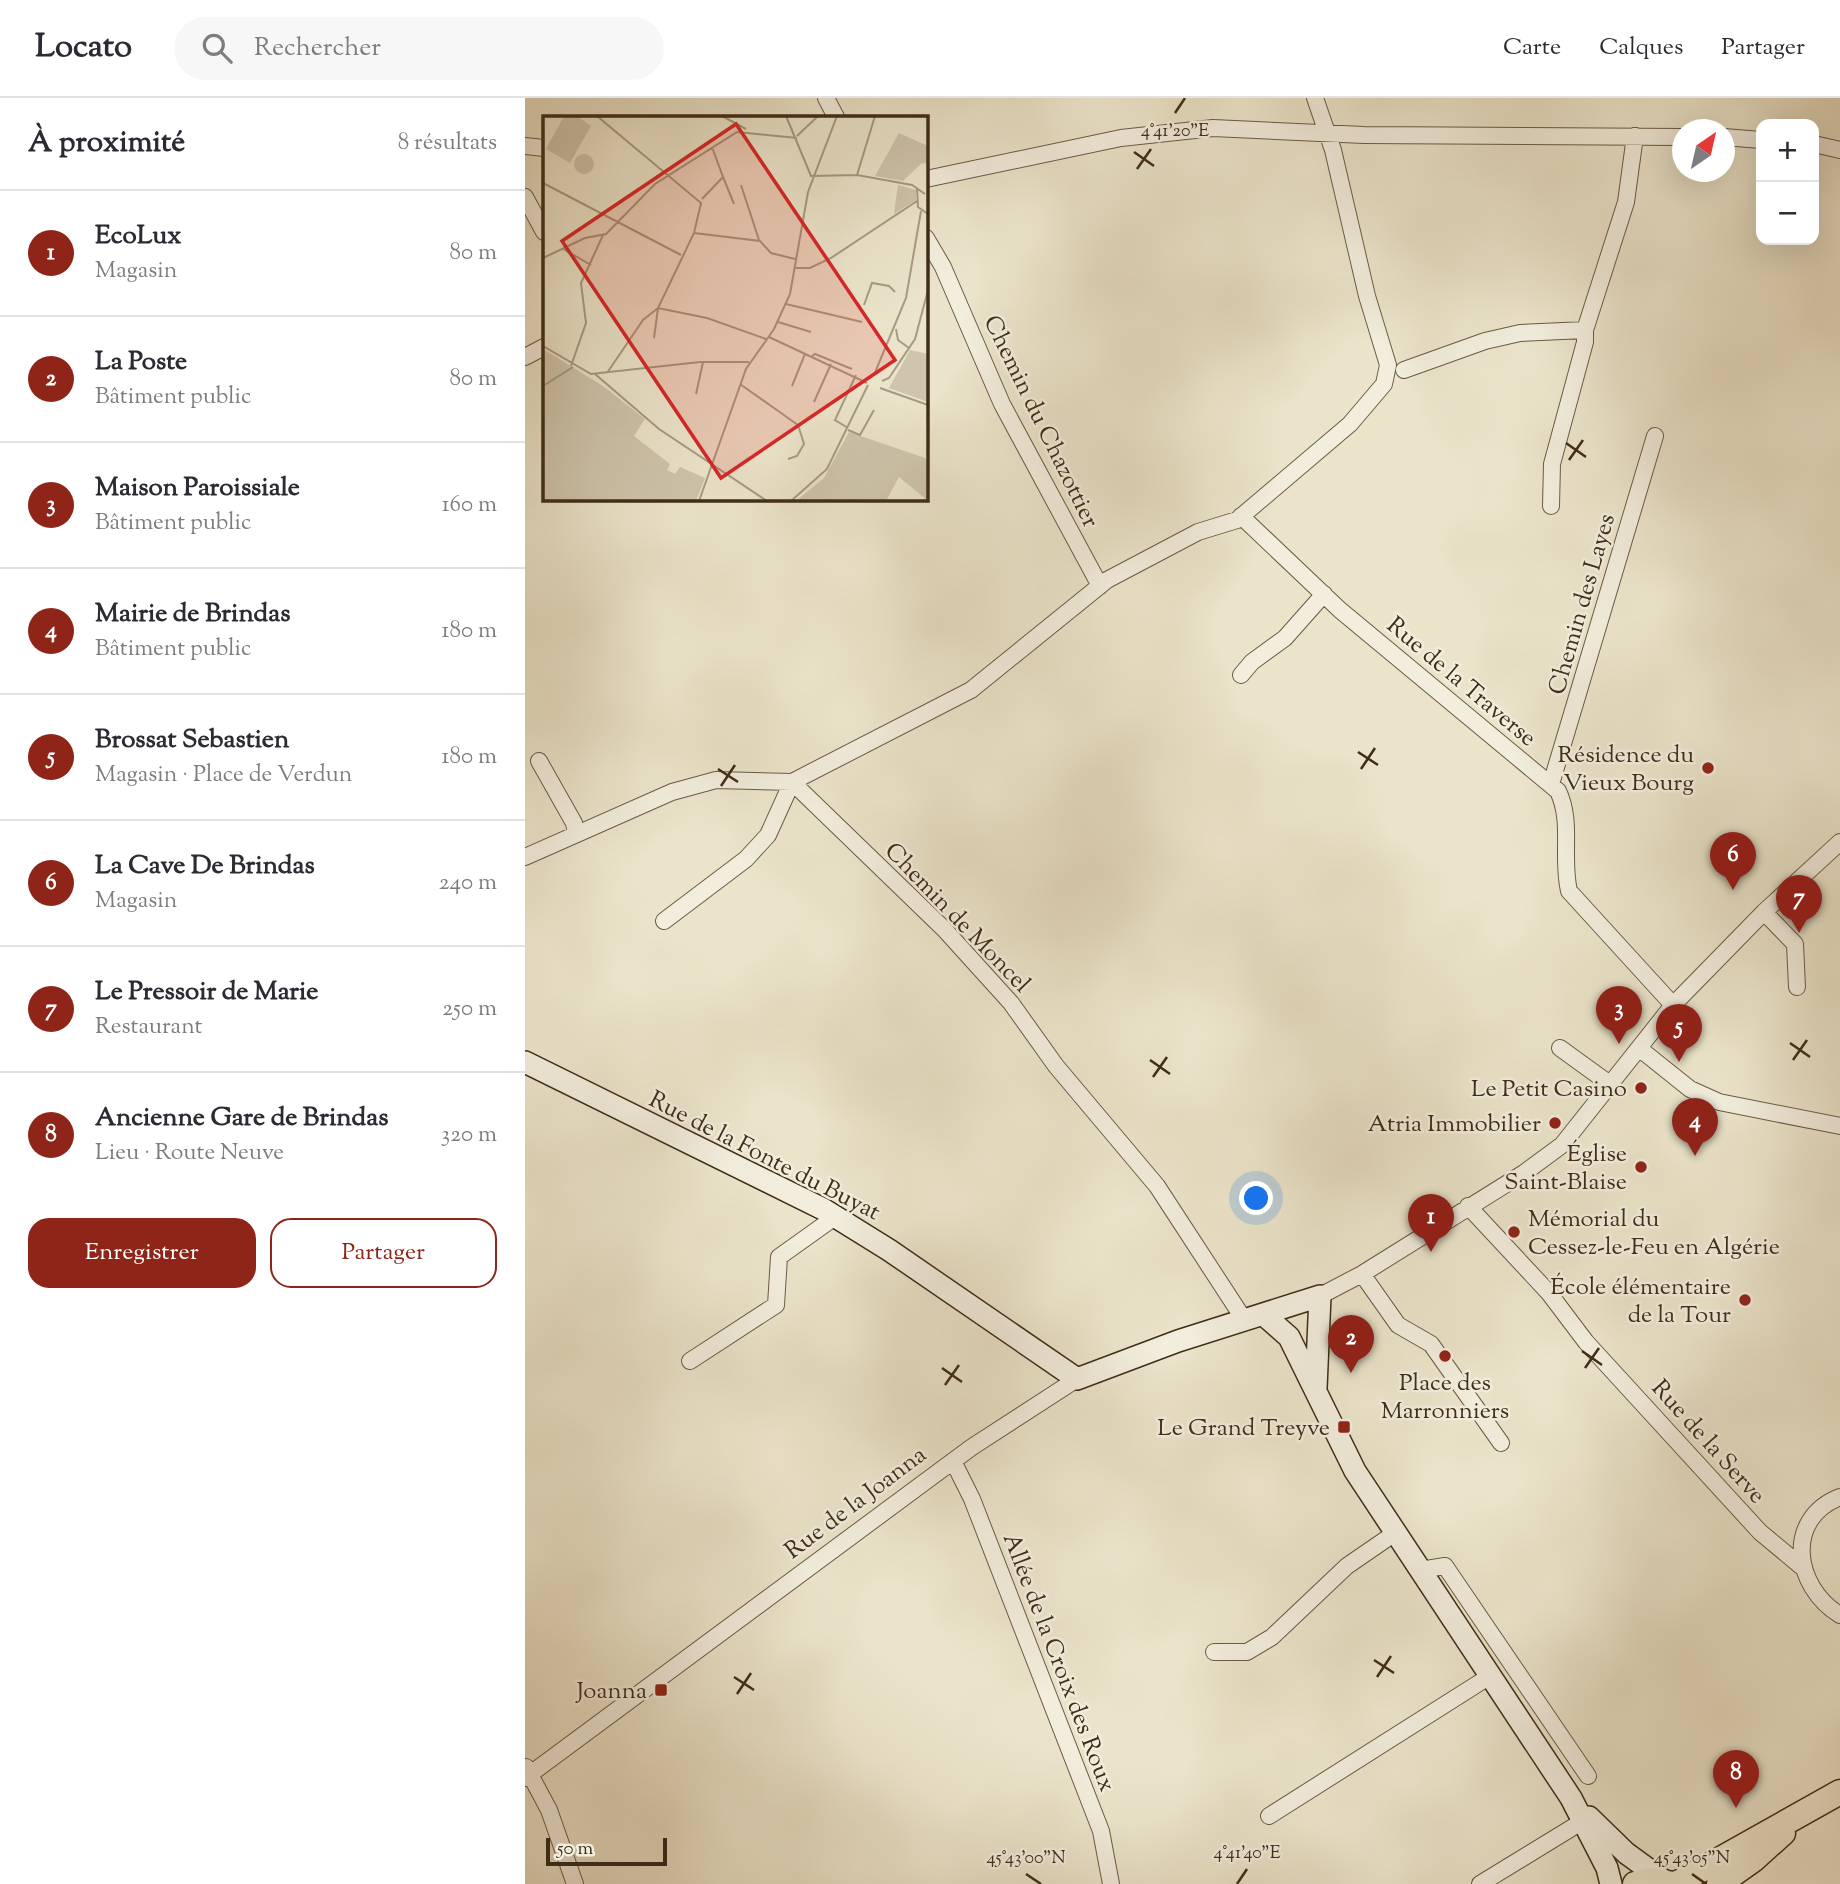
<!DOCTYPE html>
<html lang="fr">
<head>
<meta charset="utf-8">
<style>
  body { margin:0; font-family:"Sorts Mill Goudy",serif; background:#f7f7f7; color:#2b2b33 }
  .controls { position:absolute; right:21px; top:21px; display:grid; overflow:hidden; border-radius:14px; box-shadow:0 7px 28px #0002 }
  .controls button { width:63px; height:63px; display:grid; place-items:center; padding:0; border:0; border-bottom:2px solid #e1e1e2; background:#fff; color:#2b2b33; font:35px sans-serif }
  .compass { position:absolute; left:1147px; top:21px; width:63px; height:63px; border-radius:50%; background:#fff; box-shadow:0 7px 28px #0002; rotate:34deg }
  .scale { position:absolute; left:21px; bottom:18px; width:121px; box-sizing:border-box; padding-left:7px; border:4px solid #3f2d17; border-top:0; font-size:19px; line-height:24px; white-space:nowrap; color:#3f2d17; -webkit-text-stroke:5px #f2eddd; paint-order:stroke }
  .you { position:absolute; left:732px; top:1101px; width:24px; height:24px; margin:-18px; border:5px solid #fff; border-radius:50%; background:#1a73e8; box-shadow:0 0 0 10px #1a73e833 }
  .badge { display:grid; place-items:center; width:46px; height:46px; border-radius:50%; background:#8f2418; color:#fff; font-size:23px; font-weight:700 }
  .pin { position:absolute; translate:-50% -58px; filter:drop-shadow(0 2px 4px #0008) }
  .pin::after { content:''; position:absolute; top:37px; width:24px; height:21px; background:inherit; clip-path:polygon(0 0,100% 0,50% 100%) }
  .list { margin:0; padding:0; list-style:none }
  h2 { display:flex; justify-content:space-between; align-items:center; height:91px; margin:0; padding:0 28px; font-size:30px }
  h2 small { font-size:23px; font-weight:400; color:#7c7c81 }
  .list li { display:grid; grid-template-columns:46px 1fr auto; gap:21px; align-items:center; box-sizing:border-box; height:126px; padding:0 28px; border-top:2px solid #e1e1e2 }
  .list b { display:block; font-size:26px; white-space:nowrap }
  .list p { margin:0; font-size:23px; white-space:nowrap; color:#7c7c81 }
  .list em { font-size:23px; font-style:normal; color:#7c7c81 }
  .actions { display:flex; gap:14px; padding:21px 28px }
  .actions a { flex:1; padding:16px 0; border:2px solid #8f2418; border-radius:21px; text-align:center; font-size:24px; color:#8f2418 }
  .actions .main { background:#8f2418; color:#fff }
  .icon { flex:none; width:38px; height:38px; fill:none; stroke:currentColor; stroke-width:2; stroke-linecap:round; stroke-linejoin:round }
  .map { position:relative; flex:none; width:1315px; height:1786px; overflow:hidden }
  header { display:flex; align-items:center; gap:42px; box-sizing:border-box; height:98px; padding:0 35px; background:#fff; border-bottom:2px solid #e1e1e2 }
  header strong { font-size:33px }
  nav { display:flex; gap:38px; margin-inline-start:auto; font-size:24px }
  .search { width:490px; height:63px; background:#f7f7f7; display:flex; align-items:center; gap:18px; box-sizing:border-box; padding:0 24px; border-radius:38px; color:#7c7c81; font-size:26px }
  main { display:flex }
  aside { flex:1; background:#fff }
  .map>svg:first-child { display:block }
</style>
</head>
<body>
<header>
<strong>Locato</strong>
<div class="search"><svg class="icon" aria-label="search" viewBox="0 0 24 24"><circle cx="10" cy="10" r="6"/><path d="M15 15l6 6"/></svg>Rechercher</div>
<nav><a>Carte</a><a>Calques</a><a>Partager</a></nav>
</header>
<main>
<aside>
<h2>À proximité<small>8 résultats</small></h2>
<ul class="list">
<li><span class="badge">1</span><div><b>EcoLux</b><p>Magasin</p></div><em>80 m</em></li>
<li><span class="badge">2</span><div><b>La Poste</b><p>Bâtiment public</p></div><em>80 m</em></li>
<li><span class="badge">3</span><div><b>Maison Paroissiale</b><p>Bâtiment public</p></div><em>160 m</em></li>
<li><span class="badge">4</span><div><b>Mairie de Brindas</b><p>Bâtiment public</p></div><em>180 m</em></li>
<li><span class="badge">5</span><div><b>Brossat Sebastien</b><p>Magasin · Place de Verdun</p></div><em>180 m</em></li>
<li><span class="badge">6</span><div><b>La Cave De Brindas</b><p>Magasin</p></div><em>240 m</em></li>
<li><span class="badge">7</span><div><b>Le Pressoir de Marie</b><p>Restaurant</p></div><em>250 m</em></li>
<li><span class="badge">8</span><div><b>Ancienne Gare de Brindas</b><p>Lieu · Route Neuve</p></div><em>320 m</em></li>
</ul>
<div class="actions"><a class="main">Enregistrer</a><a>Partager</a></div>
</aside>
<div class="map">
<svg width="1315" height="1786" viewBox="0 0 1315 1786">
  <rect width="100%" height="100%" fill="#ebe4ca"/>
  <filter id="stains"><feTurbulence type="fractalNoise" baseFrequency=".00286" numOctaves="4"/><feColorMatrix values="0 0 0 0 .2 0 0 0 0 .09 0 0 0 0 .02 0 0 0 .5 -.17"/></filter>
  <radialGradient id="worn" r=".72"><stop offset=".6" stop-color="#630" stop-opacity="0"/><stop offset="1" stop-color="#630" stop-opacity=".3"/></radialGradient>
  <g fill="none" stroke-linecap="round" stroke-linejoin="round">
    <g stroke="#6a5b44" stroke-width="18">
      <path id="street" d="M301,0L311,19
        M1199,39L1236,42
        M1289,46L1315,52
        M0,48L19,50
        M401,81L596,40L688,30L839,37L1157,39
        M0,99L19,134
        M401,140L418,169L477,306L575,488
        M0,259L19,249
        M879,272L960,243L995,235L1060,232L1101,104L1110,38
        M1026,408L1027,366L1060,244V232
        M716,418L815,512L1033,693C1048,724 1036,759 1044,793L1148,907
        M716,577L727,564L760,540L799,496
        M14,663L49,725L51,736
        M1026,686L1130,338
        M0,759L147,694L191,682L267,684L419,831L486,905L531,968L632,1088L720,1223
        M1239,814L1270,846L1272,889
        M139,823L221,761L243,737L267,684L446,592L582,482L673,434L712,422L825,326L859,286L863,267L842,198L808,52L790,0
        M1035,950L1086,987
        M1115,951L1165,991L1194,1004L1315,1028
        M943,1108L1024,1195L1061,1244L1235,1434L1277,1469
        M837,1176L873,1227L906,1246L976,1345
        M795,1198L837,1176L999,1075L1037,1047L1148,907L1239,814L1315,744
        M165,1263L251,1207L254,1159L310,1119
        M428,1363L447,1401L576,1733L586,1786
        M1315,1399C1259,1421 1269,1489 1315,1517
        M895,1472L920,1468L1063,1678
        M689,1554H722L747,1539L822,1468L870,1435
        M1,1669L24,1712L50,1786
        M0,1680L447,1349L552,1281
        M744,1718L965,1578
        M955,1786L1058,1723"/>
    </g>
    <g stroke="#3f2d17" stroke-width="24">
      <path id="secondary" d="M0,964L298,1111L364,1152L552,1281L653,1243L795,1198L791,1290
        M739,1217L764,1239L830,1373L1046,1700L1082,1770L1086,1786
        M1064,1719L1101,1755L1138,1782"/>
    </g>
    <g stroke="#3f2d17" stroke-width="27">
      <path id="primary" d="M1110,1786L1124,1782L1149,1786
        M1151,1786L1315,1694
        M1194,1786L1228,1762L1258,1735"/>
    </g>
    <use href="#street" stroke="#f2eddd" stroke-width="16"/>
    <use href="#secondary" stroke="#f2eddd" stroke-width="21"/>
    <use href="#primary" stroke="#ebe4ca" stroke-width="24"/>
  </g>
  <path fill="none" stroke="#3f2d17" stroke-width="2.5" d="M650,15L660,0M609,54L629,68M612,71L626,51M1041,345L1061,359M1044,362L1058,342M833,654L853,667M193,671L213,684M836,671L850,650M196,688L210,667M1265,945L1285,959M625,962L645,976M1268,962L1282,942M628,979L642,959M1057,1253L1077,1267M417,1270L437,1284M1060,1270L1074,1250M420,1287L434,1267M849,1562L869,1575M209,1579L229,1592M852,1579L866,1558M212,1596L226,1575M501,1776L516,1786M1167,1776L1181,1786M712,1786L722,1771"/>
  <g fill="#8f2418" stroke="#f2eddd" stroke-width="2.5">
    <circle cx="1183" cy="670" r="7"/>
    <circle cx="1116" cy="990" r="7"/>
    <circle cx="1030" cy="1025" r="7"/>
    <circle cx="1116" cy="1069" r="7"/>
    <circle cx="989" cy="1134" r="7"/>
    <circle cx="1220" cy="1202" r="7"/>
    <circle cx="920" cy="1258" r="7"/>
    <rect x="812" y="1322" width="14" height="14" rx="3.5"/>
    <rect x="129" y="1585" width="14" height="14" rx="3.5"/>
  </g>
  <g text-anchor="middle" stroke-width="5" stroke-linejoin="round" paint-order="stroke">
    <g font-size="24" fill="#3f2d17" stroke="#f2eddd">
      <text transform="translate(517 323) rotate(64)" y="8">Chemin du Chazottier</text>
      <text transform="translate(1056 506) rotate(-74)" y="8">Chemin des Layes</text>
      <text transform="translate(937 583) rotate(40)" y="8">Rue de la Traverse</text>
      <text transform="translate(433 819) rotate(46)" y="8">Chemin de Moncel</text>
      <text transform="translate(240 1057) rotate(27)" y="8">Rue de la Fonte du Buyat</text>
      <text transform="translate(1184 1343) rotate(48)" y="8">Rue de la Serve</text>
      <text transform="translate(330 1404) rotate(-37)" y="8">Rue de la Joanna</text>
      <text transform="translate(535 1564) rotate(69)" y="8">Allée de la Croix des Roux</text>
    </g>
    <g font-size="24" fill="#3f2d17" stroke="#f2eddd" text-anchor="end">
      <text x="1169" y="664">Résidence du<tspan x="1169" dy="28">Vieux Bourg</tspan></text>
      <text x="1102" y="998">Le Petit Casino</text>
      <text x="1016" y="1033">Atria Immobilier</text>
      <text x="1102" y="1063">Église<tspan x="1102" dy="28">Saint-Blaise</tspan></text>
      <text x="1003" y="1128" text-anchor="start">Mémorial du<tspan x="1003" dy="28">Cessez-le-Feu en Algérie</tspan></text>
      <text x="1206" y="1196">École élémentaire<tspan x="1206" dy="28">de la Tour</tspan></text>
      <text x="920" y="1292" text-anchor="middle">Place des<tspan x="920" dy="28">Marronniers</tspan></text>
      <text x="805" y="1337">Le Grand Treyve</text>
      <text x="122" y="1600">Joanna</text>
    </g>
  </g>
  <g transform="translate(18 18)">
    <rect width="385" height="385" fill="#ebe4ca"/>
    <path d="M21,0H34L48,10L27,47L3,33ZM356,17L385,30V48L379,47L360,65L332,60ZM31 48a10 10 0 1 1 20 0a10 10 0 1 1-20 0ZM355,69L373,74V84L351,98ZM0,233L60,270L102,303L91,320L127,348L124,354L132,358L137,351L162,362L153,385H0ZM367,234L385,238V286L346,272ZM306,316L385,343V385L356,361L343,385H253L281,362Z" fill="#cec5ac"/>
    <path fill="none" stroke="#a69b82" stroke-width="2" d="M54,0L158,87L151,117L115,192L111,222M179,0L203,13M243,0L268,60L314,59L369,69L382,78M254,20L275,0M314,59L332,0M180,61L191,88M0,67L138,139M198,69L216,124M374,72L375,91L385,98M159,83L180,61L169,31M151,117L217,125L228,137L252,143M20,133L48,149M0,142L42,122L63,118L112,68L194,16L254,22M251,152H267L288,142L374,85M243,188L319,206M321,189L329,167L346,170L352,176M235,206L268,216M353,213L355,224L366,232M226,221L324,267M0,230L48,258L157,246H206M269,240L272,238L309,253M28,250L43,207L38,167L60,119M64,257L100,204L115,192L164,202L223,223M52,258L116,313L224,385M331,259L363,182L378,95M339,265L346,262L372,223L385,174M197,268L255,309L261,328L254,340L245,343M0,270L30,251M249,270L262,238M337,272L385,289M153,278L160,246M271,286L288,248M305,312L292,304L313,259M305,314L317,319L331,294M156,385L203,253L231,213L247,178L265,76L294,0M248,385L284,353L325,269"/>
    <path fill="#d62828" fill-opacity="0.15" stroke="#d62828" stroke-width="3.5" d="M193,8L352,244L178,362L19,125Z"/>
    <rect width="385" height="385" fill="none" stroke="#3f2d17" stroke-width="3.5"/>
  </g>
  <g font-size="18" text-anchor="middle" fill="#3f2d17" stroke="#f2eddd" stroke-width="5" stroke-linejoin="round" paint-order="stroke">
    <text x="650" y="38">4°41'20"E</text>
    <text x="722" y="1760">4°41'40"E</text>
    <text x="501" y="1765">45°43'00"N</text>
    <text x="1167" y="1765">45°43'05"N</text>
  </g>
  <rect width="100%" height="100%" filter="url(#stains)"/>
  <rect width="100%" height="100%" fill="url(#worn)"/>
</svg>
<div class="controls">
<button>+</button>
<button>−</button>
</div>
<svg class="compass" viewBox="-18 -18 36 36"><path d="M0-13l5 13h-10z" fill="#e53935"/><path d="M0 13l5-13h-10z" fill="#7c7c81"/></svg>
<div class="scale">50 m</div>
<div class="you"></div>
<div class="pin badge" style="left:906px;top:1154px">1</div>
<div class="pin badge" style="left:826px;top:1275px">2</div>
<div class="pin badge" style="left:1094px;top:946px">3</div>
<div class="pin badge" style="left:1170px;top:1058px">4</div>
<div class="pin badge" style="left:1154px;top:964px">5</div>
<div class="pin badge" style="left:1208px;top:792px">6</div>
<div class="pin badge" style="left:1274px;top:835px">7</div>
<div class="pin badge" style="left:1211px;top:1710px">8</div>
</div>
</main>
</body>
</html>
